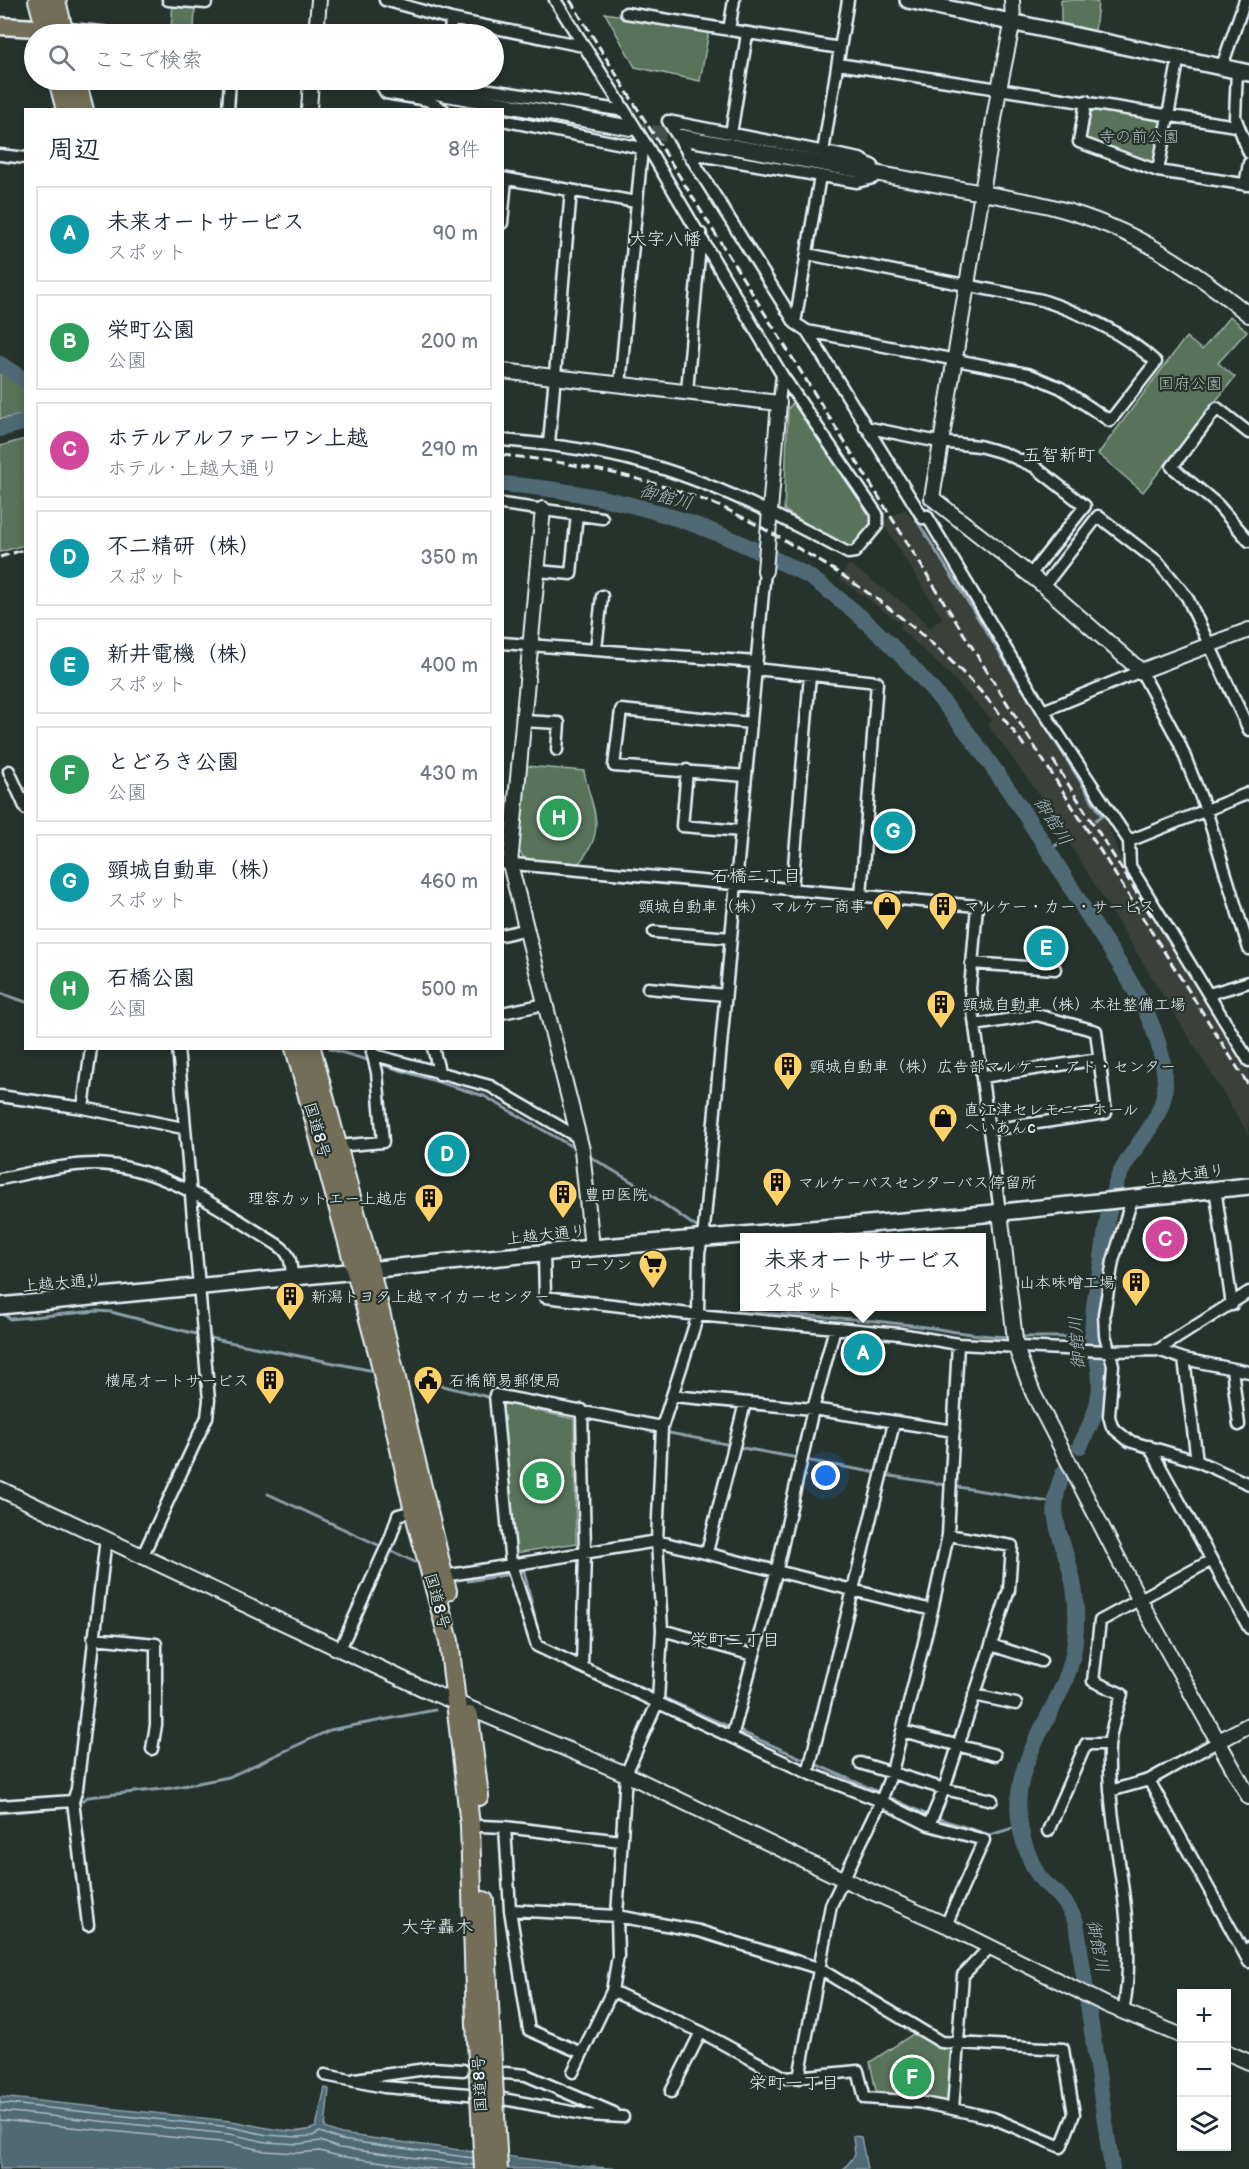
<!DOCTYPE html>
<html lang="ja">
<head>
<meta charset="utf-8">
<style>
  body { margin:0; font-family:"Balsamiq Sans","Klee One",sans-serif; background:#f2f2f3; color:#1f2937 }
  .controls { position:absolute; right:18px; bottom:18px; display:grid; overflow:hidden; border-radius:0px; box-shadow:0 3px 9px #0003 }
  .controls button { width:54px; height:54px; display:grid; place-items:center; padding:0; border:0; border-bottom:2px solid #e0e1e3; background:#fff; color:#1f2937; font:30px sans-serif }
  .you { position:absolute; left:826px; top:1476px; width:21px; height:21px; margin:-15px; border:4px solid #fff; border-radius:50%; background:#1a73e8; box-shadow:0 0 0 9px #1a73e833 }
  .badge { display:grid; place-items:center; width:39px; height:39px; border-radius:50%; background:#84754c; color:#fff; font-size:20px; font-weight:700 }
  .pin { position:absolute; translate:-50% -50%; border:3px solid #fff; box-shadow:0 2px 6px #0006 }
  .popup { position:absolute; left:740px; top:1233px; width:246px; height:78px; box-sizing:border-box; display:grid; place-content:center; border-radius:0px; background:#fff; filter:drop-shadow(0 2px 4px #0005); font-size:20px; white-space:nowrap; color:#747a83 }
  .popup b { font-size:22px; color:#1f2937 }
  .popup::after { content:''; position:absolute; left:50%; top:100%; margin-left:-12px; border:12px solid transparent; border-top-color:#fff }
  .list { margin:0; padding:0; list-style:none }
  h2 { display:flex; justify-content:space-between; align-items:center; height:78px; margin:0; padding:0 24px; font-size:26px }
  h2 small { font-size:20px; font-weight:400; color:#747a83 }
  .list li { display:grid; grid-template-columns:39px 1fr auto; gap:18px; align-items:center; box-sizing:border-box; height:96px; margin:0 12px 12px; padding:0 12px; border:2px solid #e0e1e3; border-radius:0px }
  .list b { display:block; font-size:22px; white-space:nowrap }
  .list p { margin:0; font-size:20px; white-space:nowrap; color:#747a83 }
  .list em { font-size:20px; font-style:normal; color:#747a83 }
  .icon { flex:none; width:33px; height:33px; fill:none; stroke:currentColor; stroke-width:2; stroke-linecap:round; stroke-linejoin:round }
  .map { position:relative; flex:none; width:1249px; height:2169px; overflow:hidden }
  .search { position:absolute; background:#fff; box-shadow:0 3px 9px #0003; left:24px; top:24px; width:480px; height:66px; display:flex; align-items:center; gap:15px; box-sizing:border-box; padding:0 21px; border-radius:33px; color:#747a83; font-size:22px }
  .panel { position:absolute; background:#fff; box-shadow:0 3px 9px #0003; left:24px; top:108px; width:480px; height:942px; border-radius:0px }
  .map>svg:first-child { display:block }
</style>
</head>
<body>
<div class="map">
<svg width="1249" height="2169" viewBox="0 0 1249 2169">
  <rect width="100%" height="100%" fill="#26332d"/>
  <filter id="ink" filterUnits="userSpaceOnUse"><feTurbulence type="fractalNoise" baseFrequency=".0167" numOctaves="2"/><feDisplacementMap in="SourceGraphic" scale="12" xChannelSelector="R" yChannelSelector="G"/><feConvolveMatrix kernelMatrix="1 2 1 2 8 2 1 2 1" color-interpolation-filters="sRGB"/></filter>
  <g filter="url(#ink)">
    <path fill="#3a3f3a" d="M904,509L917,524L1108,824L1118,853L1249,1068V1135L1042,799L988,725L992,720L949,674L900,628L902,624L840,579L849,564L910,608L930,628L942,618L882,522Z"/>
    <path fill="#58735a" stroke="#a0b2a9" stroke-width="1.5" d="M1061,0H1091L1098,3L1095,31L1061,23Z
      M173,3L195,5L194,33L171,29Z
      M605,13L709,31L700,81L635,67Z
      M1090,105L1165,118L1156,166L1087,142L1084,135Z
      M1230,316L1247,331L1218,363L1235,377L1143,492L1098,454L1186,337L1202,350Z
      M0,370L25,386V415L0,419Z
      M794,401L872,514L874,523L853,548L846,549L784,510L788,409Z
      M25,439V545L0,552V446Z
      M526,766L584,771C590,807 610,828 579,863L525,859L518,850Z
      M502,1403L574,1419L576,1543L516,1553Z
      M913,2034L951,2050L950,2101L876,2091L870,2062Z"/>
    <path fill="#4f6974" stroke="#8c9fa9" stroke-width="1.5" d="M325,2088L329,2089L325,2128L341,2134L579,2166L623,2169H0V2097L231,2121C253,2124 297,2138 316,2127Z
      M853,2136L861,2137L867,2169H844L855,2155Z"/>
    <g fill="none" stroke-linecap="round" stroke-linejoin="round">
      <path stroke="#abbbc3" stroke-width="1.5" d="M0,2103L231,2127L267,2135L297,2137L312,2136L320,2132L341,2140L473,2158
        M0,2111L230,2134L266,2142L298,2144L320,2141L339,2148L473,2165
        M0,2120L230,2143L265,2151L297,2153L320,2151L338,2156L435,2169"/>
      <path stroke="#8c9fa9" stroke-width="3" d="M990,186L1009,71
        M922,512L935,506
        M917,515L914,516L1102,816L1096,820
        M1049,850L1067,838
        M0,993L26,1002
        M330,1049L371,1061
        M377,1063L484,1096L576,1149
        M587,1155L634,1183L702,1231
        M703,1300L704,1310C773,1314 842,1316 910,1325C944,1329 976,1337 1010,1337
        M1,1312L10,1319L97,1311L111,1312L219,1340L374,1371
        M1020,1337H1093
        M415,1379L492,1398
        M664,1432L731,1445
        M737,1447L798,1458
        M805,1460L878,1473
        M885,1475L1055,1503
        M268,1494L415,1562
        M517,1573L524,1571L538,1631
        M468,1581L511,1574
        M585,1663L656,1694
        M662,1697L881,1793
        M887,1796L930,1816
        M76,1804L88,1797L172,1788L229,1777L330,1730L435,1710
        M0,1813L70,1807
        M936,1818L990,1835L1020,1826"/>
      <path stroke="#4f6974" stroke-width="16" d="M0,364L26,381
        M0,429L26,422
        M502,484C596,491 689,516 772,558C786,565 801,571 814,580C930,662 1012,789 1084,909C1116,961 1163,1019 1165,1083C1166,1120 1131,1147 1118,1178C1108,1200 1104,1250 1099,1277C1095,1296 1091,1317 1093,1337C1094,1348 1098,1358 1099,1369C1103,1398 1093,1421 1080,1446
        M1064,1472C1044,1514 1063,1537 1072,1577C1077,1598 1077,1620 1075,1641C1069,1707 1007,1755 1020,1825C1022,1840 1031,1864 1039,1876C1045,1885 1056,1891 1062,1899C1068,1906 1072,1914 1076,1922L1112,2169"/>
      <path stroke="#43504b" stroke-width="14" stroke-dasharray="14 7" stroke-linecap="butt" d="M631,128L681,137"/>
      <g stroke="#e8f1f8" stroke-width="15">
        <path id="minor" d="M168,0L206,3V0
          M385,0L451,19L583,46
          M626,13L840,48
          M729,30L734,0
          M450,34L451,19
          M838,64L1236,126
          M1222,66L1245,0
          M1237,70L1235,117L1249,153
          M378,80L386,93L427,100L444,110
          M426,80L625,111L555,0
          M1086,101L1079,142L1158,171L1249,185
          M228,110L230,80
          M625,111L650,151
          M502,120L642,148L620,385
          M731,134L747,34
          M642,148L650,151L782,375L779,403
          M823,152L848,0
          M687,153L857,182L873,178V166L860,159L668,121L795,323L807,331L1028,374L1061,388L1110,421L1156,362C1122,332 1084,314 1042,300L807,254
          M0,155L26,158
          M1158,171L1179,56
          M502,178L636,202
          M1245,185L1249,163
          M502,223L506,179
          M795,323L820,176
          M807,331L923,518L927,516L1043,711L1129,841L1130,866L1249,1061
          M687,391L701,234
          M865,427L939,442L979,446L1004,453L1035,467L1085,506L1030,575
          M1249,433L1217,408L1172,467L1217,504L1249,541
          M502,440C550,444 597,450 643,463C713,482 783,518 848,553L855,552L877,526V514L782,375
          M549,444L571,190
          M502,504L602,518
          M538,571L571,574L577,514
          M1044,586L1098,516L1158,562L1187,597L1249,730
          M502,643L756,662
          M596,649L602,596
          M755,669L877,682L861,896
          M1043,711L1141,671L1179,742L1206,810L1249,949
          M523,721L559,723L557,750
          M687,770L682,826L741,831
          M9,771L26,809
          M746,776L614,766L621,710L751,723
          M1129,841L1249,793
          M502,863L977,906L970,989L1000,1212
          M792,890L810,675
          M654,932L731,938
          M502,935L528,929
          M971,963L1055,969
          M648,988L725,995
          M1209,994L1249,982
          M502,1013L546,1004
          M975,1025L1037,1015L1096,1031L1106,1113L989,1130
          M433,1048L440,1075
          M374,1055L490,1086L579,1138
          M982,1077L1099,1059
          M0,1096L83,1108L183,1128
          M83,1108L91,1048
          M337,1146L383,1142L377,1072L372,1052
          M0,1179C31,1173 64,1164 95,1164C163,1165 223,1211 278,1245C291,1254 291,1262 292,1277
          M1215,1188L1232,1305
          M1132,1199L1113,1261L1104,1314L1105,1335L1113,1365L1109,1416L1112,1427L1129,1441L1197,1461L1249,1484
          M544,1253L545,1297L698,1315L900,1334L958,1344L1107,1351L1158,1350L1249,1292
          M1158,1350L1184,1359L1249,1372
          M1184,1359L1197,1461
          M1232,1369L1239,1425
          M673,1396L813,1409L954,1431
          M662,1427L495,1395L511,1564L537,1646L808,1773L881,1801L929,1825L984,1840L946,1925
          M1149,1446L1249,1628
          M707,1552L745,1403
          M142,1557L207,1417L209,1400L178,1048
          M444,1576L657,1541L932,1610
          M662,1630L753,1655
          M93,1638L156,1644V1725L152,1749
          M991,1645L1041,1661
          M340,1649L390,1539L398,1515L414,1511
          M582,1667L585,1551L582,1410
          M974,1695L1016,1704
          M902,1731L995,1755
          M732,1737L777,1569L813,1409L835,1328
          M860,1763L944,1789L992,1800
          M808,1773L894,1423
          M1149,1780L1243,1951L1249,1948
          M1110,1791L1149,1780L1219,1741
          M0,1806L73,1801
          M929,1825L944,1789L1009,1590L1012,1546L948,1535
          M481,1826L505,1827L510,1910L617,1916L699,1931L818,1968L941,2042L1063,2049L1074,2114L1061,2147L993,2118L953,2109
          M505,1827L621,1841
          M1048,1831L1086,1744H1109
          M510,1910L529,2030L582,2053
          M88,1925L73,1801L77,1789L106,1538
          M1243,1951L1249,1962
          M612,1991L701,2032L786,2078L858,2071L865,2098L918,2102L953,2109L963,1975L989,1948
          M1123,2012C1141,1924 1106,1836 1109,1748C1110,1730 1117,1711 1122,1694L1093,1681L1100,1621L1210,1561
          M573,2072L612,1991L618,1956L617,1916L626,1774L658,1701L662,1630L657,1541L662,1427L698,1315L699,1253L704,1229L765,571
          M505,2073L526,2075L614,2113
          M325,2075L384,2087L480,2095
          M799,2078L831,1905L881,1801L892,1772L932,1610L948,1535L958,1344
          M355,2079L433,2068L463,2070
          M671,2092L701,2032
          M493,2097L588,2115L623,2117"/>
      </g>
      <g stroke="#e8f1f8" stroke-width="18">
        <path id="tertiary" d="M1012,0L1013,21L999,89L932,498L1044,586L1141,671L1249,630
          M63,30L105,34
          M316,34L319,0
          M371,80L631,128
          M309,110L311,80
          M681,137L1036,203C1124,222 1180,260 1249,315
          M502,371L779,403L765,571
          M543,509L510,864L582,1150L592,1248
          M1000,1212L1016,1348L1033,1393L1139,1599L1249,1797
          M0,1489L426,1690L626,1774L843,1879L946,1925L1107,2005L1182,2036
          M1219,1741L1249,1725
          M1226,2052L1249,2062"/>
      </g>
      <g stroke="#e8f1f8" stroke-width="20">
        <path id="secondary" d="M908,0L1249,73
          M0,1306L592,1248L984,1214L1249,1186"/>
      </g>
      <g stroke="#e8f1f8" stroke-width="21">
        <path id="primary" d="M0,26L56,29"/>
      </g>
      <g stroke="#e8f1f8" stroke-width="22">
        <path id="trunk" d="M38,0L47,34
          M56,0L64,34
          M58,80L66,110
          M76,80L84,110
          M295,1048L379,1356L414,1511L449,1641L470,1825L476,2024
          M311,1048L364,1245L447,1591
          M469,1716L479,1796
          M484,1901L490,2025"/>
      </g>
      <use href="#minor" stroke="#26332d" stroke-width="10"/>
      <use href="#tertiary" stroke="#26332d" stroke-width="14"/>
      <use href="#secondary" stroke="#26332d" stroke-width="15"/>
      <use href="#primary" stroke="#726e59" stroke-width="16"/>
      <use href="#trunk" stroke="#726e59" stroke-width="18"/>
      <path stroke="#e8f1f8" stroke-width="3" stroke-dasharray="9 4.5" stroke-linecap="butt" d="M570,0L990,676L1249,1086
        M502,455C571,462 641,476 706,501C736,512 766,530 794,546C885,598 967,663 1027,750
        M0,557L26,549
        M1053,760L1152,917"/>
      <g stroke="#e8f1f8" stroke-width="22" stroke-linecap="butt">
        <path id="trunk-bridge" d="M476,2024L484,2169
          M490,2025L498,2169"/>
      </g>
      <use href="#trunk-bridge" stroke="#726e59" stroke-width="18"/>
    </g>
  </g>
  <defs>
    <g id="shop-pin" transform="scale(1.5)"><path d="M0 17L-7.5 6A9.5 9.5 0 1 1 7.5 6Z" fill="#ffd166" stroke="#26332d"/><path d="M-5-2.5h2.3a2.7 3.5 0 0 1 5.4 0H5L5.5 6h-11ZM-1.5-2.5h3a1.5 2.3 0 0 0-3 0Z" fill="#111"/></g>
    <g id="building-pin" transform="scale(1.5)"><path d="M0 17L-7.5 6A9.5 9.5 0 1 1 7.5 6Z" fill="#ffd166" stroke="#26332d"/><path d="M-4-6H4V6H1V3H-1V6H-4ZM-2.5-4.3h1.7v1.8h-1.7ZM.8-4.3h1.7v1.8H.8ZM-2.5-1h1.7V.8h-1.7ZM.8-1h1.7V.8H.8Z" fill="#111"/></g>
    <g id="supermarket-pin" transform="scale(1.5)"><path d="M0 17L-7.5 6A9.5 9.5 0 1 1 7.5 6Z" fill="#ffd166" stroke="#26332d"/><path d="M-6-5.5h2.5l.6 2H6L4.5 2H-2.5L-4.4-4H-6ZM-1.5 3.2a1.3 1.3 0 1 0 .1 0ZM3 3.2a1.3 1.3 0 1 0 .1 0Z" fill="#111"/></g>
    <g id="civic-pin" transform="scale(1.5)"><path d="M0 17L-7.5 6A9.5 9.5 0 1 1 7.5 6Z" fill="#ffd166" stroke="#26332d"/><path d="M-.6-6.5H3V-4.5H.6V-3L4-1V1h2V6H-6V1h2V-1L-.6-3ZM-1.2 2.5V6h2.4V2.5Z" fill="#111"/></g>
  </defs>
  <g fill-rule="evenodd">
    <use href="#shop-pin" x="887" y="906"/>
    <use href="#building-pin" x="943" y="906"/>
    <use href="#building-pin" x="941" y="1004"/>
    <use href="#building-pin" x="788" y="1066"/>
    <use href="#shop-pin" x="943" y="1118"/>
    <use href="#building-pin" x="777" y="1182"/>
    <use href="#building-pin" x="563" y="1194"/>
    <use href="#building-pin" x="429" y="1198"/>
    <use href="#supermarket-pin" x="653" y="1264"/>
    <use href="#building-pin" x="1136" y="1282"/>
    <use href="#building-pin" x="290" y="1296"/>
    <use href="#building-pin" x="270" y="1380"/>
    <use href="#civic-pin" x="428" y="1380"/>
  </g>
  <g text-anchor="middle" stroke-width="4.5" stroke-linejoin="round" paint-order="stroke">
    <g font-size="16" fill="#aebfb9" stroke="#26332d">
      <text x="1139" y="142">寺の前公園</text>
      <text x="1190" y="389">国府公園</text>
    </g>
    <g font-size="16" fill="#e8f1f8" stroke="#26332d" text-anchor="start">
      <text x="866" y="912" text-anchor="end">頸城自動車（株） マルケー商事</text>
      <text x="964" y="912">マルケー・カー・サービス</text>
      <text x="962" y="1010">頸城自動車（株）本社整備工場</text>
      <text x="809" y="1072">頸城自動車（株）広告部マルケー・アド・センター</text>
      <text x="964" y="1115">直江津セレモニーホール<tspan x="964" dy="18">へいあんc</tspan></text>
      <text x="798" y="1188">マルケーバスセンターバス停留所</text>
      <text x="584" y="1200">豊田医院</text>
      <text x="408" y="1204" text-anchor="end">理容カットエー上越店</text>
      <text x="632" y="1270" text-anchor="end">ローソン</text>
      <text x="1115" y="1288" text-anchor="end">山本味噌工場</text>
      <text x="311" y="1302">新潟トヨタ上越マイカーセンター</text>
      <text x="249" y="1386" text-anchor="end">横尾オートサービス</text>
      <text x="449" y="1386">石橋簡易郵便局</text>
    </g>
    <g font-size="16" fill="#e8f1f8" stroke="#26332d">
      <text transform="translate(318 1130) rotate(74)" y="6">国道8号</text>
      <text transform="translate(1185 1174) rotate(-7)" y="6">上越大通り</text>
      <text transform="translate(546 1234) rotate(-6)" y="6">上越大通り</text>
      <text transform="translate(62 1282) rotate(-5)" y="6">上越大通り</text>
      <text transform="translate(438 1601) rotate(75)" y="6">国道8号</text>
      <text transform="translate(479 2084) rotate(-93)" y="6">国道8号</text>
    </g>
    <g font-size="18" fill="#e8f1f8" stroke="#26332d">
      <text x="665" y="245">大字八幡</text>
      <text x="1059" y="461">五智新町</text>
      <text x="756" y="882">石橋二丁目</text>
      <text x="735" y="1646">栄町二丁目</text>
      <text x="437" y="1933">大字轟木</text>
      <text x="794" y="2089">栄町一丁目</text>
    </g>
    <g font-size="18" font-style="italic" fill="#abbbc3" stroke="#26332d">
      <text transform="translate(666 497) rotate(15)" y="6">御館川</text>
      <text transform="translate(1053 821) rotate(58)" y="6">御館川</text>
      <text transform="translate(1077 1343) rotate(-94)" y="6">御館川</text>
      <text transform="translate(1098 1946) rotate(79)" y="6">御館川</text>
    </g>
  </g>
</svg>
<div class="controls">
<button>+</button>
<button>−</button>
<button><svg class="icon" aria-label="layers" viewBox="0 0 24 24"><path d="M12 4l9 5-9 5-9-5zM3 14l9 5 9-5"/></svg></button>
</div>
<div class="you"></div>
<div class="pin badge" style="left:863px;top:1353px;background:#0f9aa8">A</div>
<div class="popup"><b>未来オートサービス</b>スポット</div>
<div class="pin badge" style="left:542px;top:1481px;background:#2e9e5b">B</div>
<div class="pin badge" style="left:1165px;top:1239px;background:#d1479c">C</div>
<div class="pin badge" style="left:447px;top:1154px;background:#0f9aa8">D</div>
<div class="pin badge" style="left:1046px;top:948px;background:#0f9aa8">E</div>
<div class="pin badge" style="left:912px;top:2077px;background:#2e9e5b">F</div>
<div class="pin badge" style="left:893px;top:831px;background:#0f9aa8">G</div>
<div class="pin badge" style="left:559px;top:818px;background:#2e9e5b">H</div>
<div class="search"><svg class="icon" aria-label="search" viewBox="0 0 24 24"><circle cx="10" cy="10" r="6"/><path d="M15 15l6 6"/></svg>ここで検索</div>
<section class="panel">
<h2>周辺<small>8件</small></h2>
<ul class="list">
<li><span class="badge" style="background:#0f9aa8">A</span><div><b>未来オートサービス</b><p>スポット</p></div><em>90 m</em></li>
<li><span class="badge" style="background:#2e9e5b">B</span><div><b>栄町公園</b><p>公園</p></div><em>200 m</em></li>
<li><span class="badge" style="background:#d1479c">C</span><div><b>ホテルアルファーワン上越</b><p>ホテル · 上越大通り</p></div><em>290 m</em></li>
<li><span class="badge" style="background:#0f9aa8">D</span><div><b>不二精研（株）</b><p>スポット</p></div><em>350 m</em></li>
<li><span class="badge" style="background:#0f9aa8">E</span><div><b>新井電機（株）</b><p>スポット</p></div><em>400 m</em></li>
<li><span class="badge" style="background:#2e9e5b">F</span><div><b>とどろき公園</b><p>公園</p></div><em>430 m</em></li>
<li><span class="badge" style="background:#0f9aa8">G</span><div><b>頸城自動車（株）</b><p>スポット</p></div><em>460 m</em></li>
<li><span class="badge" style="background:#2e9e5b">H</span><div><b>石橋公園</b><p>公園</p></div><em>500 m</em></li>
</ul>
</section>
</div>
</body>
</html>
